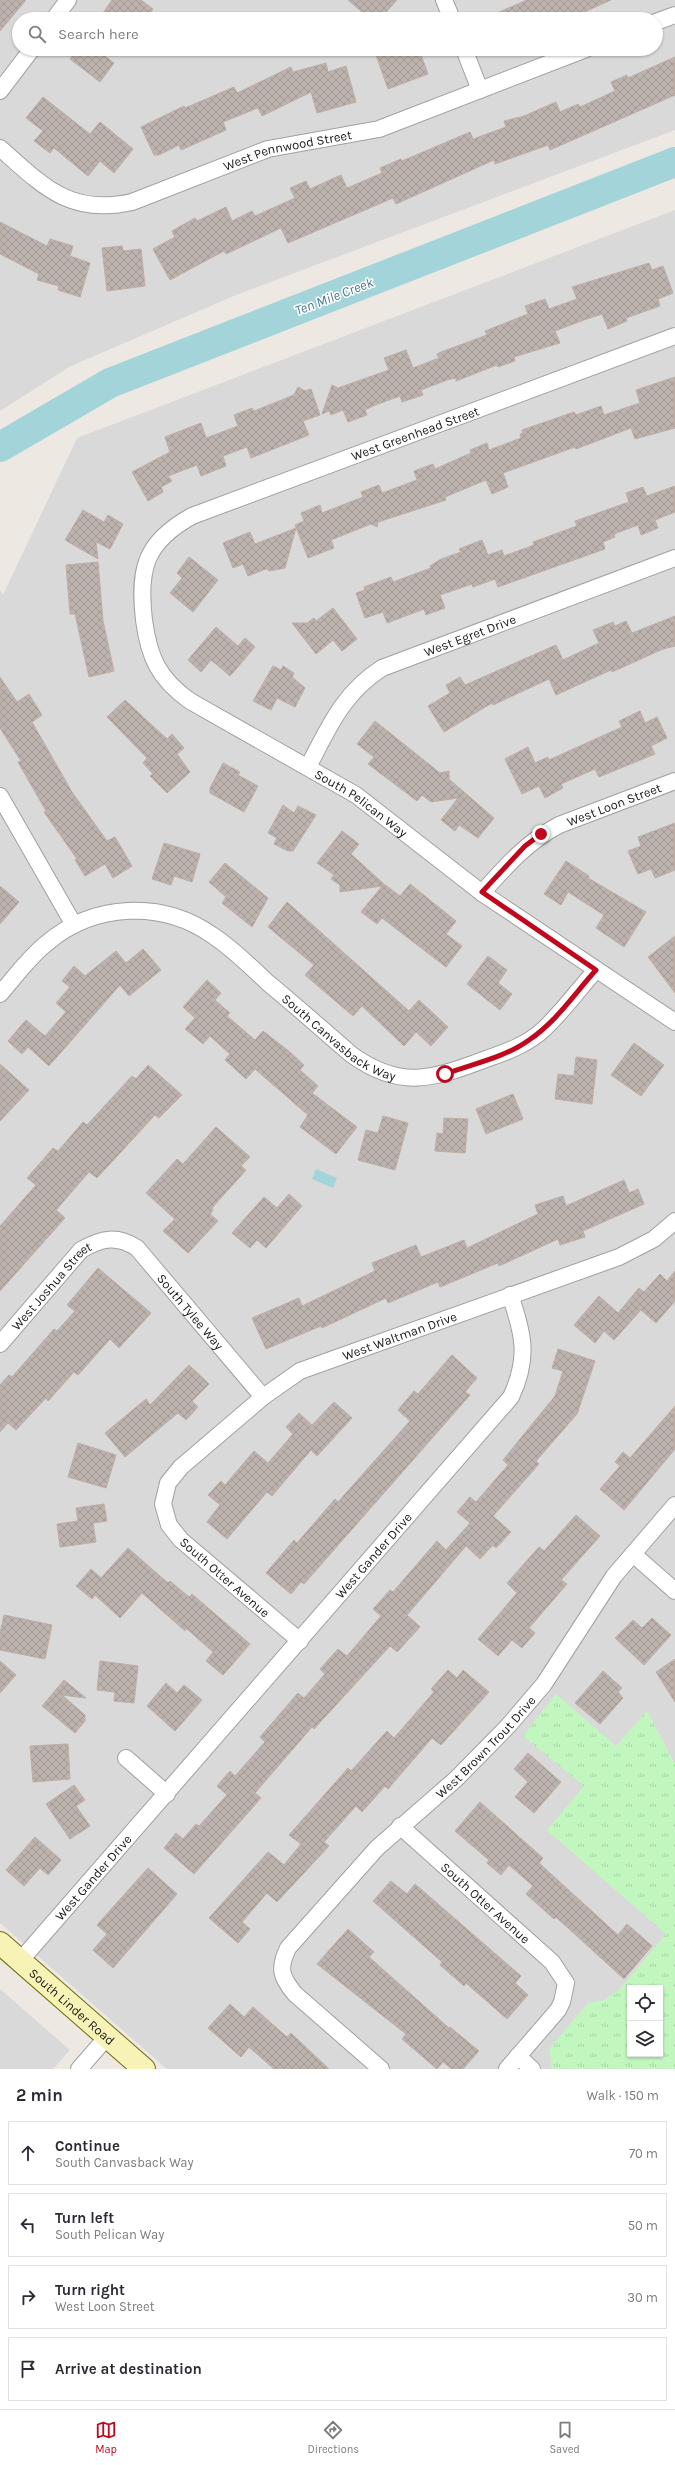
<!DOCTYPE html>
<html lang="en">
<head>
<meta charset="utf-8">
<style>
  body { margin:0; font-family:Karla,sans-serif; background:#f2f2f3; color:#2b2b33 }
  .controls { position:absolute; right:12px; bottom:12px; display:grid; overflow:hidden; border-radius:0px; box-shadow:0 1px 3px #0004 }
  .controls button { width:36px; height:36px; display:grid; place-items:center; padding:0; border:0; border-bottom:1px solid #e1e1e2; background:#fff; color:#2b2b33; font:20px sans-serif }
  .stop { position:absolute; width:12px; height:12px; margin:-9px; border:3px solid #c0071d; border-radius:50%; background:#fff }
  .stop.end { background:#c0071d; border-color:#fff; box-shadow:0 1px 4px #0008 }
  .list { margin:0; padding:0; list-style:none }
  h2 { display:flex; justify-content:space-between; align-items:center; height:52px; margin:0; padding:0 16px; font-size:17px }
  h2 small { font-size:13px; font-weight:400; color:#7c7c81 }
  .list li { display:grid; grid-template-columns:26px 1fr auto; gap:12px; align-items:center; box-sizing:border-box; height:64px; margin:0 8px 8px; padding:0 8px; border:1px solid #e1e1e2; border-radius:0px }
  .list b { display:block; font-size:15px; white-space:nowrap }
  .list p { margin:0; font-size:13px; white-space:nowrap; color:#7c7c81 }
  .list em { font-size:13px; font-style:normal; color:#7c7c81 }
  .icon { flex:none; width:22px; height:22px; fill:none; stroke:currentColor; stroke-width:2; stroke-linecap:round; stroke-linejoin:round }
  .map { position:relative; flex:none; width:675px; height:2069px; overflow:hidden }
  .search { position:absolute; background:#fff; box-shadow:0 1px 3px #0004; left:12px; right:12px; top:12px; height:44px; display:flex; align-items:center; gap:10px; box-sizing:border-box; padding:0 14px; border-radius:22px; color:#7c7c81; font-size:15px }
  .sheet { height:340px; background:#fff }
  nav { display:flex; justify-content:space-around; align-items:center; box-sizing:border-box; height:56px; border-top:1px solid #e1e1e2; background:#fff; font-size:11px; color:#7c7c81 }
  nav a { display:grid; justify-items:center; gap:2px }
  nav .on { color:#c0071d }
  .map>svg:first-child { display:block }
</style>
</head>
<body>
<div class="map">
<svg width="675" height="2069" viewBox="0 0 675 2069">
  <defs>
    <pattern id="park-tufts" width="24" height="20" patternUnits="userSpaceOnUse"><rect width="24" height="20" fill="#c1f7bf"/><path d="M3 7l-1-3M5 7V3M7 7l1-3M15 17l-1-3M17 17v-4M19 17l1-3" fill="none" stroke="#a5d3a4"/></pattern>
    <pattern id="building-cross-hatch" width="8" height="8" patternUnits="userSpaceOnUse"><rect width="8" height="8" fill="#bdb3ae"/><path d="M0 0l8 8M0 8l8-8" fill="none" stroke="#a29995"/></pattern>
  </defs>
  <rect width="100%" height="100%" fill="#ede8e2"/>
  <path fill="#dad9d9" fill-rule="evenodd" d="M0,0H675V130L236,295L71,366L0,411ZM19,19H656V49H19Z
    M675,210V2069H167L0,1923V590L3,595L77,438ZM630,1988H660V2054H630Z
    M0,1989L70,2050L53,2069H0Z"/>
  <path fill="url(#park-tufts)" fill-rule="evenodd" d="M556,1694L616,1746L647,1711L675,1764V2069H553L551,2067L550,2048L588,2003L604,2000L619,1990L666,1934L547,1830L584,1786L523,1736ZM630,1988H660V2054H630Z"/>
  <path fill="#a3d4da" d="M316,1169L337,1178L333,1188L312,1179Z"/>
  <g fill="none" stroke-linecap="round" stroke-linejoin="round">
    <path stroke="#a3d4da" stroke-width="30" d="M0,447L110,383L675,162"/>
  </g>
  <path fill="url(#building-cross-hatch)" stroke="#beada5" d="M0,0H26L0,31Z
    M112,0H141L153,9L146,19H111L103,13Z
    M348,0H397L380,19H370Z
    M527,0H611L569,19H483Z
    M77,49H111L105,56L114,63L100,82L70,59Z
    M393,49H419L428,74L388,89L376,55Z
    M675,57V95L550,150L548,145L495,164L494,160L396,204L393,198L288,243L281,228L226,254L224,251L170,280L153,249L175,237L172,231L195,218L197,221L226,207L232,221L252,211L255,216L295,198L290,188L306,181L310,189L341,175L347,188L382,173L380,168L401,159L402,161L470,132L473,139L506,127L504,121L524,116L556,102L560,112L578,104L580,107L615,91L611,82L627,75L628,78Z
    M326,63L328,72L346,66L356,102L317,113L311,92L262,116L258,108L223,122L226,130L181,150L179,145L159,155H154L141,127L184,106L185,108L234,87L237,93L291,67L293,72Z
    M43,97L90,134L100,122L133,149L114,173L100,161L88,176L54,148L50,153L34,141L43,131L26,118Z
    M0,222L47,246L50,239L73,246L70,256L90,263L80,297L58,290L59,286L37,280L39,274L0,254Z
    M122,246L123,251L141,249L145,286L107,291L102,248Z
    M649,263L652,270L663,266L673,293L658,299L660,306L626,318L627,321L608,329L602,314L584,320L555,331L560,343L514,357L515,361L498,367L497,365L456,381V378L447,380L421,390L423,395L402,402L400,396L373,406L365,410L367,415L348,422L343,410L331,415L329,411L322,414L332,385L338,388L389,370L384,358L406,350L413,368L439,358L437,354L441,352L487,335L485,331L528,314L525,306L545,299L549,309L577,299L572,287Z
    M675,377V428L635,439L631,428L576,449L575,447L503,473L508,487L492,494L486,480L445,497L446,500L378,522L377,527L371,524L331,540L334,548L308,558L295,525L304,521L301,513L320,505L322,513L363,497L361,492L379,485L382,493L417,480L414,471L433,464L435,469L471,453L470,450L487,443L489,450L521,438L520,434L523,433L522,430L574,412L576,415L601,406L604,415L640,403L636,390Z
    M298,387L305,391L311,389L320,415L303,421L309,435L251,458L247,447L223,456L226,466L201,476L197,465L168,476L172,481L161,487L163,492L148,501L132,472L170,452L165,437L201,423L206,438L238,426L234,415L252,408L254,411L294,395Z
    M675,486V512L655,520L658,528L641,535L638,525L614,534L615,537L603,542L605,549L498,587L495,579L473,587L472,584L440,595L445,608L426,615L424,609L387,623L383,612L365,618L356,593L365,590L364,587L391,577L393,582L431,568L430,566L441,559L461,552L459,549L482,540L488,555L502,550L504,556L534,545L533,542L577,526L575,521L629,502L626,493L643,487L647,496Z
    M83,510L104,522L108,515L123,524L110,549L96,542L98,559L65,540Z
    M296,528L285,568L270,571L266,569L248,576L243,564L233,568L223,543L250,532L255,544Z
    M189,557L218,580L193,612L170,593L182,578L177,573Z
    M98,562L103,621L114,671L89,677L75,614H70L66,565Z
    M333,608L357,639L342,651L333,640L316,654L292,623H307L314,618L316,621Z
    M675,616V646L663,649L612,672L611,670L556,695L549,679L493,705L492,703L444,732L428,706L450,693L446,685L460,677L465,685L556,645L563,660L599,643L593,630L613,622L615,626L626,621L632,633Z
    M216,627L238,646L245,638L255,647L230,676L211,660L201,672L188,660Z
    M273,666L281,670L283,666L294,673L292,677L305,688L295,707L277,698L271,710L253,701Z
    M0,677L17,702L29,694L42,715L32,722L72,792L107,841L115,837L132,866L113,878L105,864L85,876L75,860L77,859L44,812L46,811L18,762L21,761L0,728Z
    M125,700L167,739L172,734L184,748L177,754L190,772L167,793L150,776L153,774L143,763L147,758L107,717Z
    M640,711L645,723L657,717L667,738L651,746L655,754L599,777L595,769L561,784L563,788L545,798L539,786L522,794L505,759L528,747L535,763L548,757L549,760L622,727L619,721Z
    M375,721L440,773L449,771V779L494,818L478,838L459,825L455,831L441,820L458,798L431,802L422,795L417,801L368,764L374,757L357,744Z
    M223,763L240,772L238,775L258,786L244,812L210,793V788Z
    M283,805L294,813L298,806L316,815L293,851H288L274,844L277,838L268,833Z
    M675,823V870L655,878L651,869L638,874L628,851L641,846L638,837Z
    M342,831L359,844L351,854L384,884L400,896L410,884L456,921L446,934L462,946L446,967L382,918L377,924L361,912L382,886L340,892V885L331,879L334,875L317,863Z
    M164,843L200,854L192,882L174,876L171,885L152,879Z
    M566,861L589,876L588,878L646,912L624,947L596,928L604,915L568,892L561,905L544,894Z
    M225,863L268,898L252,927L222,903L226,897L209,882Z
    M0,886L19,902L0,924Z
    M287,902L409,1011L419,1000L448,1027L431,1046L416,1032L404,1046L362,1006L353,1016L305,975L314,965L268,927Z
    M675,936V993L648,957Z
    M143,949L161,970L129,996L120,985L49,1066L28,1047L22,1054L8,1041L26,1020L45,1036L66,1012L56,1003L70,987L62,981L74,966L85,976L116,951L126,963Z
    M488,956L507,970L498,983L512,994L500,1010L467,984Z
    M207,980L221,993L215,1000L230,1013L227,1016L255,1040L263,1031L290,1052L304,1065L300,1070L318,1086L312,1093L357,1127L336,1154L300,1127L308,1115L255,1069L246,1079L225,1060L230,1054L210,1036L203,1044L185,1029L195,1018L183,1007Z
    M634,1043L664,1065L641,1096L611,1075Z
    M576,1057L597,1060L592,1104L555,1099L558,1074L574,1076Z
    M0,1064L29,1090L0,1121Z
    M148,1065L182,1095L159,1118L155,1115L97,1178L89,1172L56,1210L65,1218L0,1291V1226L36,1185L27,1178L53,1148L58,1151L83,1122L87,1125L132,1076L136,1079Z
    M513,1094L523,1119L486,1134L476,1109Z
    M383,1116L408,1123L395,1170L358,1160L366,1130L378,1133Z
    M444,1118L468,1119L465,1153L435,1151L437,1133L443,1134Z
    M216,1127L250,1157L241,1166L246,1170L212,1208L213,1210L210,1214L218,1221L188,1253L163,1231L175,1219L146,1193L177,1159L183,1164Z
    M624,1180L629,1193L638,1189L644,1204L583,1231L585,1237L560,1245L558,1239L499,1266L498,1263L440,1287L438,1282L388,1303L386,1298L322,1328L321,1326L266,1349L252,1318L299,1298L302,1306L375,1271L372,1263L416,1245L421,1257L464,1240L467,1248L538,1214L535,1205L563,1196L566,1206Z
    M289,1194L302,1206L266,1248L257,1240L250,1248L232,1233L264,1197L277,1208Z
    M98,1268L151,1313L119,1348L110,1339L78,1375L74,1372L48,1401L46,1398L16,1430L8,1423L0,1432V1385L9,1375L12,1377L54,1329L57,1331L75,1311L67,1305Z
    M675,1271V1301L656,1323L641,1310L614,1340L604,1331L595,1343L574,1325L599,1296L618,1313L639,1288L644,1292L660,1274L667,1281Z
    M558,1349L595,1361L577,1414L536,1461L539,1464L493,1516L511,1532L496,1548L493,1545L480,1559L466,1546L407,1615L420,1627L397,1652L390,1646L314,1729L312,1727L255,1793L261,1798L194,1874L164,1848L176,1833L183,1839L196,1824L199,1826L227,1795L217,1786L230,1771L235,1776L265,1742L260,1737L298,1693L304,1698L325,1674L320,1669L338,1649L347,1656L381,1616L373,1609L390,1590L393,1592L437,1541L446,1550L470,1523L457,1512L470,1497L476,1502L508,1465L503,1460L555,1396L563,1371L552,1368Z
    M452,1355L477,1378L465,1392L470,1395L304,1584L301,1582L291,1594L266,1573L294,1540L297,1543L335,1499L338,1502L410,1421L398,1410L414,1391L418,1394Z
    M189,1365L209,1384L192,1401L198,1407L186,1420L178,1413L125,1457L105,1433L146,1399L150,1405Z
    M334,1402L352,1418L317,1456L311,1450L272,1496L267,1492L227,1539L207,1522L220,1505L208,1495L221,1481L225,1485L254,1451L268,1463L293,1434L286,1427L299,1413L312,1425Z
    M675,1406V1449L624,1510L600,1489L620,1466L615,1462L623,1452L630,1458Z
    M78,1443L116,1455L106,1488L68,1477Z
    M104,1504L107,1521L93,1523L96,1542L60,1547L57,1524L78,1521L76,1508Z
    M576,1515L600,1536L561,1580L567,1584L529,1628L535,1633L522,1648L512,1640L498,1656L478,1639L517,1593L507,1583L539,1547L544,1551Z
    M128,1548L168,1583L170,1581L189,1597L192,1594L250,1644L223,1675L206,1661L213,1652L186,1628L185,1631L142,1593L120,1618L95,1595L92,1599L76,1586L91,1569L101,1578Z
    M4,1615L52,1625L45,1659L0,1650V1633Z
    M652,1618L671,1635L644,1665L615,1638L633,1620L642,1628Z
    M675,1659V1702L656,1672Z
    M0,1661L16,1675L0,1693Z
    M100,1661L138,1666L134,1703L114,1701L115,1692L97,1690Z
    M448,1670L457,1678L463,1670L489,1692L441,1745L432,1738L388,1789L385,1786L362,1812L356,1806L324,1842L329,1846L277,1902L267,1893L242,1922L250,1929L238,1943L209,1918L268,1852L284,1865L301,1844L289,1835L348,1768L351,1771L387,1731L394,1738L434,1692L431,1689Z
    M603,1671L622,1688L618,1692L623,1698L600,1724L575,1703Z
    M64,1680L86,1698L62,1695L85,1715V1721L75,1733L42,1706Z
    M166,1683L177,1693L184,1685L202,1700L175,1731L147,1706Z
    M68,1744L70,1779L33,1782L30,1746Z
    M528,1753L561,1782L534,1813L515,1797L528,1782L514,1769Z
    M74,1785L85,1800L76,1806L90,1826L70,1839L46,1804Z
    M480,1802L543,1858L539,1863L618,1935L627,1924L652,1946L624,1979L556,1917L554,1919L526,1894L533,1886L509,1865L501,1875L487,1863L489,1860L455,1831Z
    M35,1837L61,1860L48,1875L40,1868L24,1886L6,1870Z
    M148,1868L177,1894L113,1968L93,1950L107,1934L97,1925Z
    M391,1881L407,1894L415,1884L521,1976L515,1983L528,1995L507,2019L466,1983L464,1986L440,1965L442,1962L373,1901Z
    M348,1929L374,1952L369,1957L449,2028L450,2027L479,2051L463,2069H452L443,2062L437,2069L402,2039L406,2034L317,1964Z
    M230,2004L244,2017L253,2007L287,2037L291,2033L329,2069H274L249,2047L241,2057L208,2028Z"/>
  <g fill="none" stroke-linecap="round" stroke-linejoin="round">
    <g stroke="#a0a0a0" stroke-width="18">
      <g id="street">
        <path d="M444,0L452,19"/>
        <path d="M54,19L68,0"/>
        <path d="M656,22L675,15"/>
        <path d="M464,49L480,90"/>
        <path d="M0,91L32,49"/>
        <path id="s1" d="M0,148C43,186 70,216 132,202L268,149L379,129L586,49"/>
        <path id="s2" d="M675,336L192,516C145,542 138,569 144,620C149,658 159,679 190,701L356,795L482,893L675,1022"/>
        <path id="s3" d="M308,767C329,727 343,693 382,668L675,558"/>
        <path d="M0,796L74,925"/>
        <path id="s4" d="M482,893C506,866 527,842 559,825L675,781"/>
        <path id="s5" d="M0,994C15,977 29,957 47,943C94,903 162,900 212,935C232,948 250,966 267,982C296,1006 324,1031 352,1055C401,1090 433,1079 486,1059C507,1052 528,1044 544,1029C563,1011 579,989 596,970"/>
        <path id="s6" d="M0,1344L81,1250C102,1238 117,1235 137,1248L263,1397"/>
        <path d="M633,1554L675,1591"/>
        <path id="s7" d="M300,1641L181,1540L169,1525L163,1504L168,1483L181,1467L263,1397L300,1371L619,1257L654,1239L675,1221"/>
        <path d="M126,1758L167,1794"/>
        <path id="s8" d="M400,1826L552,1962L566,1983L562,2002L558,2010L507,2069"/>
        <path id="s9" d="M20,1961L511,1397C529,1358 524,1335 510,1295"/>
        <path d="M518,2056L532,2069"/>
        <path d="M79,2069L107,2037"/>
        <path id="s10" d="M381,2069L295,1994C281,1977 278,1969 288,1948L377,1848L456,1779L509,1725L544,1684L614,1576L675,1505"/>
      </g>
    </g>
    <g stroke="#6d6c08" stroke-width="24">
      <g id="secondary">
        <path id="s11" d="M0,1943L144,2069"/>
      </g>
    </g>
    <use href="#street" stroke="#fff" stroke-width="16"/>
    <use href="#secondary" stroke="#f7f2b6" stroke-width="22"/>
  </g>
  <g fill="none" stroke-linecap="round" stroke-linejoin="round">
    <path stroke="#c0071d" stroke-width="5" d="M445,1074C472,1064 506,1057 529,1040C556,1022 575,993 596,970L482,892L525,846L541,834"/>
  </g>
  <g text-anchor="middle" stroke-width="3" stroke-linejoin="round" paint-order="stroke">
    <g font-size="13" fill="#1c1c1c" stroke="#fff">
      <text dy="5" stroke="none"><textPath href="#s1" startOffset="315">West Pennwood Street</textPath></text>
      <text transform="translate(415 433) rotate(-20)" y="5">West Greenhead Street</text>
      <text dy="5" stroke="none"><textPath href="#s3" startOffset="219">West Egret Drive</textPath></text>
      <text dy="5" stroke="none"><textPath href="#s2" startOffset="936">South Pelican Way</textPath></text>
      <text dy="5" stroke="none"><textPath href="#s4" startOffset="162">West Loon Street</textPath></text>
      <text dy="5" stroke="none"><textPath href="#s5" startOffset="411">South Canvasback Way</textPath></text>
      <text dy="5" stroke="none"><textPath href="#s6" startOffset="78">West Joshua Street</textPath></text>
      <text dy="5" stroke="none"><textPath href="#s6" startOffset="267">South Tylee Way</textPath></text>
      <text dy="5" stroke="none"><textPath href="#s7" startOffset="498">West Waltman Drive</textPath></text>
      <text dy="5" stroke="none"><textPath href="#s9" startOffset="538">West Gander Drive</textPath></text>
      <text transform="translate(225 1577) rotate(41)" y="5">South Otter Avenue</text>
      <text dy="5" stroke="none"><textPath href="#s10" startOffset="447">West Brown Trout Drive</textPath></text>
      <text dy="5" stroke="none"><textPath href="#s9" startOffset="111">West Gander Drive</textPath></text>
      <text dy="5" stroke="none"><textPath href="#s8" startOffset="115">South Otter Avenue</textPath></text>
      <text dy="5" stroke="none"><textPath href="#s11" startOffset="96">South Linder Road</textPath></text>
    </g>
    <g font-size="14" font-style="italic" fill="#467898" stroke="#fff">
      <text transform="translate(334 296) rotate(-21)" y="5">Ten Mile Creek</text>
    </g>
  </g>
</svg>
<div class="controls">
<button><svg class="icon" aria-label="locate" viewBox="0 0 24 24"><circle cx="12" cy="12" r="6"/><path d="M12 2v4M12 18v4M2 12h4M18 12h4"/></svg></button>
<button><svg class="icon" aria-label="layers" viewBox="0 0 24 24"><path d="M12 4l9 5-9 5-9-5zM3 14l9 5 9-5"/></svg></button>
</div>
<div class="stop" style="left:445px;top:1074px"></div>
<div class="stop end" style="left:541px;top:834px"></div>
<div class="search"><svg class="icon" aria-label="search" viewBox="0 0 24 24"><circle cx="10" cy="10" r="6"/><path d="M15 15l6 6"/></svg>Search here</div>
</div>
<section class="sheet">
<h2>2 min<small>Walk · 150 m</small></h2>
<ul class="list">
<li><svg class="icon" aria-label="ahead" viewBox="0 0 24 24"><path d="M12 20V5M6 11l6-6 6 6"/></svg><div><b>Continue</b><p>South Canvasback Way</p></div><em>70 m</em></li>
<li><svg class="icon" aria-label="left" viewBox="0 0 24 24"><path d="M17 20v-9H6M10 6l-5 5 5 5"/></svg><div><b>Turn left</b><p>South Pelican Way</p></div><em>50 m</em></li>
<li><svg class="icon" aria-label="right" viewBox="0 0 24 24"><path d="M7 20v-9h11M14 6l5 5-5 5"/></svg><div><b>Turn right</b><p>West Loon Street</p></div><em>30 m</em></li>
<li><svg class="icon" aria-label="arrive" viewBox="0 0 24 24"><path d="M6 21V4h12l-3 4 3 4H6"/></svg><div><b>Arrive at destination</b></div></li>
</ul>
</section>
<nav>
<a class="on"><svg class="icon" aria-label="map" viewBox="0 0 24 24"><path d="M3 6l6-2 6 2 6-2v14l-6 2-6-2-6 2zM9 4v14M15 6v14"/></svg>Map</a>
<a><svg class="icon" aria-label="directions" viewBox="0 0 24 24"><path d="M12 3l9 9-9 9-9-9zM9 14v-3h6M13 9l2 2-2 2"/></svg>Directions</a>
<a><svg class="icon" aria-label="saved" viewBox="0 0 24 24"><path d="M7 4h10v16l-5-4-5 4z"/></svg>Saved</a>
</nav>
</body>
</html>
